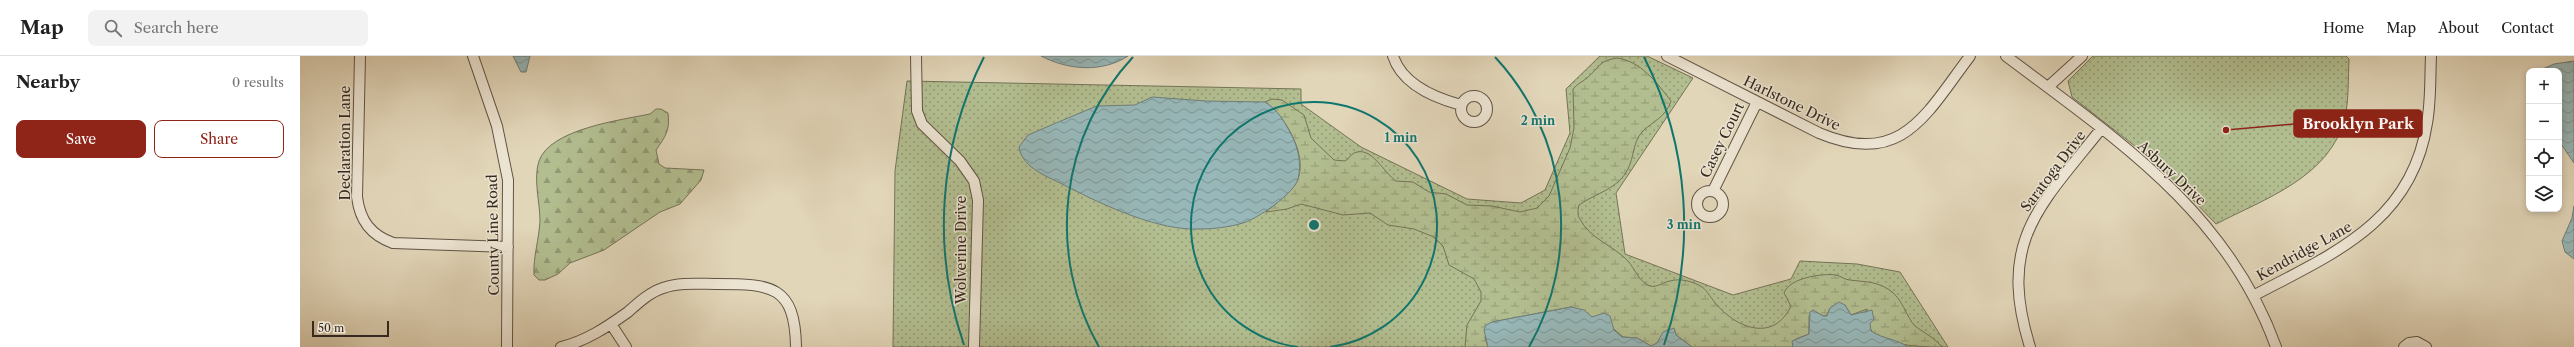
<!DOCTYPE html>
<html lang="en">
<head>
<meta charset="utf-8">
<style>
  body { margin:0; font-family:"Libre Caslon Text",serif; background:#f2f2f2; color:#222 }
  .controls { position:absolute; right:12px; top:12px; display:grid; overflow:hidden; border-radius:8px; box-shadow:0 2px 6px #0003 }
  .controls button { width:36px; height:36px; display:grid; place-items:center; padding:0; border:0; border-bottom:1px solid #e0e0e0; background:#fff; color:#222; font:20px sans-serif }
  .scale { position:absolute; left:12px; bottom:10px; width:77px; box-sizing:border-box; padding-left:4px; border:2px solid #36291f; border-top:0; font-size:11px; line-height:14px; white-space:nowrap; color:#36291f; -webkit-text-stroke:3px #ece4d2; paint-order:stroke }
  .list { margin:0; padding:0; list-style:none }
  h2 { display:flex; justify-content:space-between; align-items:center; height:52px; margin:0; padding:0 16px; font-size:17px }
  h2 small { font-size:13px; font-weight:400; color:#767676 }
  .actions { display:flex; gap:8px; padding:12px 16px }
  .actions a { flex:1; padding:9px 0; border:1px solid #8f2418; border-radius:8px; text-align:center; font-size:14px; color:#8f2418 }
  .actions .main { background:#8f2418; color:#fff }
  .icon { flex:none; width:22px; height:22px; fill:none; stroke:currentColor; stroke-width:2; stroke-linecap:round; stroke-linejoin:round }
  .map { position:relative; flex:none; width:2274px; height:291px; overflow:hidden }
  header { display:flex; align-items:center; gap:24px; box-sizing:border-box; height:56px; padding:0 20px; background:#fff; border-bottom:1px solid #e0e0e0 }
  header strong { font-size:19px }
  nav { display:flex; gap:22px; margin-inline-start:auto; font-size:14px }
  .search { width:280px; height:36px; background:#f2f2f2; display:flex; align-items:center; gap:10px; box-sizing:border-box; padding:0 14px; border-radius:8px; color:#767676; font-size:15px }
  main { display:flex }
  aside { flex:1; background:#fff }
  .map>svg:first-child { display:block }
</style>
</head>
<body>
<header>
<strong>Map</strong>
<div class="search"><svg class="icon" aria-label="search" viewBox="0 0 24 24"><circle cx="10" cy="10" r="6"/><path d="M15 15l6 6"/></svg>Search here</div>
<nav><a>Home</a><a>Map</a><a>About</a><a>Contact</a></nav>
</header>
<main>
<aside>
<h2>Nearby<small>0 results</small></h2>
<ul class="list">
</ul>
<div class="actions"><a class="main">Save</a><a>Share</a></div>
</aside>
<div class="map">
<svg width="2274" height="291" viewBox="0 0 2274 291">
  <defs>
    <pattern id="grass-dots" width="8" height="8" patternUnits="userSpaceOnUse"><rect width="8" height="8" fill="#b2be90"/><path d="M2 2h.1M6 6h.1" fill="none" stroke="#929a75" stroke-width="1.8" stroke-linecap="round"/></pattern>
    <pattern id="forest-firs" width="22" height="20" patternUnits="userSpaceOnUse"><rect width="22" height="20" fill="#b2be90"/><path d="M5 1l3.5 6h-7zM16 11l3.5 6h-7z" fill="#929a75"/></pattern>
    <pattern id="wetland-marsh" width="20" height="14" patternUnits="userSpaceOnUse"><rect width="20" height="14" fill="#b2be90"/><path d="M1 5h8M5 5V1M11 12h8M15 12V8" fill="none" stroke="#929a75"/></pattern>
    <pattern id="water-waves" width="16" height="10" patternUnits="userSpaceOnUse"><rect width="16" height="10" fill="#97b7b8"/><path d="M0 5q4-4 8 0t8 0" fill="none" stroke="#7c9595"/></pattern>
  </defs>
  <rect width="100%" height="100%" fill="#e2d6b9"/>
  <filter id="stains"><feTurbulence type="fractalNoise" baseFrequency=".005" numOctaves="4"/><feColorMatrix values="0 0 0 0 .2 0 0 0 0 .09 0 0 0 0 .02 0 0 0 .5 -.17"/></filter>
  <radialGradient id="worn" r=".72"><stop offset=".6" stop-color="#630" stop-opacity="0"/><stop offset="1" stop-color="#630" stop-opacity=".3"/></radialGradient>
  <path fill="url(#grass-dots)" stroke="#747458" d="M1300,0H1347L1393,22L1316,137L1325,198L1433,239L1491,223L1500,205L1557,208L1600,216L1648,291H593L595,115L607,25L1001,33V48L1061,91L1167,143L1221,147L1245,134L1270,77L1266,33Z
    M1793,0H2046L2049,3C2048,22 2049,43 2045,61C2031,121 1964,143 1916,168L1858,108L1772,41L1768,25Z"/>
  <path fill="url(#forest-firs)" stroke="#747458" d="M356,53H361L368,57C370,74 366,80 356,94L359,108L365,112L404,114L401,124L380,148L360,156L304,194L270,207L258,218L245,224H239L234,219C233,201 239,184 240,165C240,146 233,123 239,105C250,73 321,64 350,58Z"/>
  <path fill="url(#wetland-marsh)" stroke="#747458" d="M1317,2C1341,5 1357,27 1371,45C1366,61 1353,65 1342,76C1333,86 1334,101 1328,113C1318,133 1296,137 1279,149C1278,154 1277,159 1280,163C1289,182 1314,190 1328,205C1335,213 1339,226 1350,230C1357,232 1363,226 1370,225C1380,222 1392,225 1402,231C1407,234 1412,244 1417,249C1438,273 1474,286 1491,250L1484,237C1489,222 1522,217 1536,219C1541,220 1545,224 1550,224C1564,226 1575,225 1588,233C1603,242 1606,261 1615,270C1624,277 1635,282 1642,291C1624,291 1582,290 1571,274C1568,271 1568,259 1567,253L1551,259L1545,249L1530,252L1527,259L1523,260L1513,254L1509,260V278L1496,283L1493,291H1392L1368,273L1357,288L1351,290L1337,282L1323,281L1299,260L1292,261L1271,251L1192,266L1185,281L1188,291H1165L1167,269L1181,245V236L1174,223L1149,209L1143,190L1134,181L1114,173L1088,169L1070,157L1043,159L1001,148L987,153L966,156C976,147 991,137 997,125C1009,101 985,59 965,46L972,43L982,44L1004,59L1011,82L1034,104L1045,105C1049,103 1050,99 1054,97C1071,89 1084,117 1096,125L1113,126L1129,136L1146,138L1167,149L1192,150L1220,156L1237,152L1249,140L1270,92L1274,72L1273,33C1277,28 1282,26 1287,22C1300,11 1298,5 1317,2Z"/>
  <path fill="url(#water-waves)" stroke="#707e7b" d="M213,0H230L226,16H221Z
    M741,0H828C802,17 768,14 741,0Z
    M2274,5V107L2259,85V15H2238L2254,8Z
    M852,41L906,45L965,46C978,54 984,65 991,78C998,91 1002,108 998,123C994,138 957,163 943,167C930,171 913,173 900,173C859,175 805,150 768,131C750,121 723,114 719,91L728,79L782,56L797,50L835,49Z
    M2274,150V203L2265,196L2262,185L2272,162Z
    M1539,246L1545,249L1551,259L1572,254L1574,264L1570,267L1571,275C1583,283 1597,283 1608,291H1493L1492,285L1509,278L1510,256L1513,254L1523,260H1527L1530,252Z
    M1271,251L1284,254L1292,261L1304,257L1310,260L1314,274L1322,281L1337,282L1351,290L1357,287L1363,276L1374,272L1376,279L1392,291H1188L1184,274L1186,269L1192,266Z"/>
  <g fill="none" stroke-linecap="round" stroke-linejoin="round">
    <g stroke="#615446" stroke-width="12">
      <path id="minor" d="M60,0L57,141C60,165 71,179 93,187L208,191
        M173,0L197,70L208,124L207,291
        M616,0L617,55L622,68L660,105L674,125L678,144L674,291
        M1093,0C1102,28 1135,42 1161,49
        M1367,0L1519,77C1602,112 1626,58 1670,0
        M1706,0C1816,83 1927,155 1976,291
        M1748,31L1782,0
        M1161 53a13 13 0 1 1 26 0a13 13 0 1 1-26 0Z
        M1397 148a13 13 0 1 1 26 0a13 13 0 1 1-26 0Z
        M1413,135L1457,46
        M1953,240C2032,198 2112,167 2127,67C2131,45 2130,22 2131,0
        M311,268L326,291
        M261,291C286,285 307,271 328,256C338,247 350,236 363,232C380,226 399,228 417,228C471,228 495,229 496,291
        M1730,291C1697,185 1739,151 1801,73
        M2104,291L2109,287L2117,286L2126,291"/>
    </g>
    <use href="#minor" stroke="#ece4d2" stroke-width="10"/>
  </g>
  <g fill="none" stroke="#0f766e" stroke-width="2">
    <path d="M998 291A123 123 0 1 1 1030 291"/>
    <path d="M799 291A247 247 0 0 1 833 1M1195 1A247 247 0 0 1 1229 291"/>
    <path d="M664 289A370 370 0 0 1 684 1M1344 1A370 370 0 0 1 1364 289"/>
  </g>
  <g text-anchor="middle" stroke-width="3" stroke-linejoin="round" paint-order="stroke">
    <g font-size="14" fill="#36291f" stroke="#ece4d2">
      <text transform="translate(1492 47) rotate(26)" y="5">Harlstone Drive</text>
      <text transform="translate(1422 84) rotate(-64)" y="5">Casey Court</text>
      <text transform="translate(45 87) rotate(-90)" y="5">Declaration Lane</text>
      <text transform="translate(1753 115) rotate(-53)" y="5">Saratoga Drive</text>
      <text transform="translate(1872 117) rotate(43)" y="5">Asbury Drive</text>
      <text transform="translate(193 179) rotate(-91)" y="5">County Line Road</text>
      <text transform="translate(661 194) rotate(-90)" y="5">Wolverine Drive</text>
      <text transform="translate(2004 195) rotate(-29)" y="5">Kendridge Lane</text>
    </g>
  </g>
  <circle cx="1014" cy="169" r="6" fill="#0f766e" stroke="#ece4d2" stroke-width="2"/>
  <g font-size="12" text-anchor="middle" font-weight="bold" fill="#0f766e" stroke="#ece4d2" stroke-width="3" stroke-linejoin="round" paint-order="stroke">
    <text x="1238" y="69">2 min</text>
    <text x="1101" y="86">1 min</text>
    <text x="1384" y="173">3 min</text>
  </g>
  <path fill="none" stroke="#8f2418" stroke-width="1.5" d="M1926 74L1994 68"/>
  <circle fill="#8f2418" stroke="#ece4d2" stroke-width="1.5" cx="1926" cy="74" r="4"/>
  <rect fill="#8f2418" stroke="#8f2418" stroke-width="1.5" x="1994" y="54" width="128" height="27" rx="4"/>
  <g font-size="15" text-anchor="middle" font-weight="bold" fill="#fff">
    <text x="2058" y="73">Brooklyn Park</text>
  </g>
  <rect width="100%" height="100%" filter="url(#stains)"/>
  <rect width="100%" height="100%" fill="url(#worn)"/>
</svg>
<div class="controls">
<button>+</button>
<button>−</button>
<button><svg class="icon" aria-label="locate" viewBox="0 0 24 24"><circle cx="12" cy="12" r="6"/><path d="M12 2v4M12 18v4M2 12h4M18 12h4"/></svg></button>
<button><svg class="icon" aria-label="layers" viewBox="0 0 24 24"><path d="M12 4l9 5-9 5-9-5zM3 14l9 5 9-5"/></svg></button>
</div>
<div class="scale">50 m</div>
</div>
</main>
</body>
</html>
